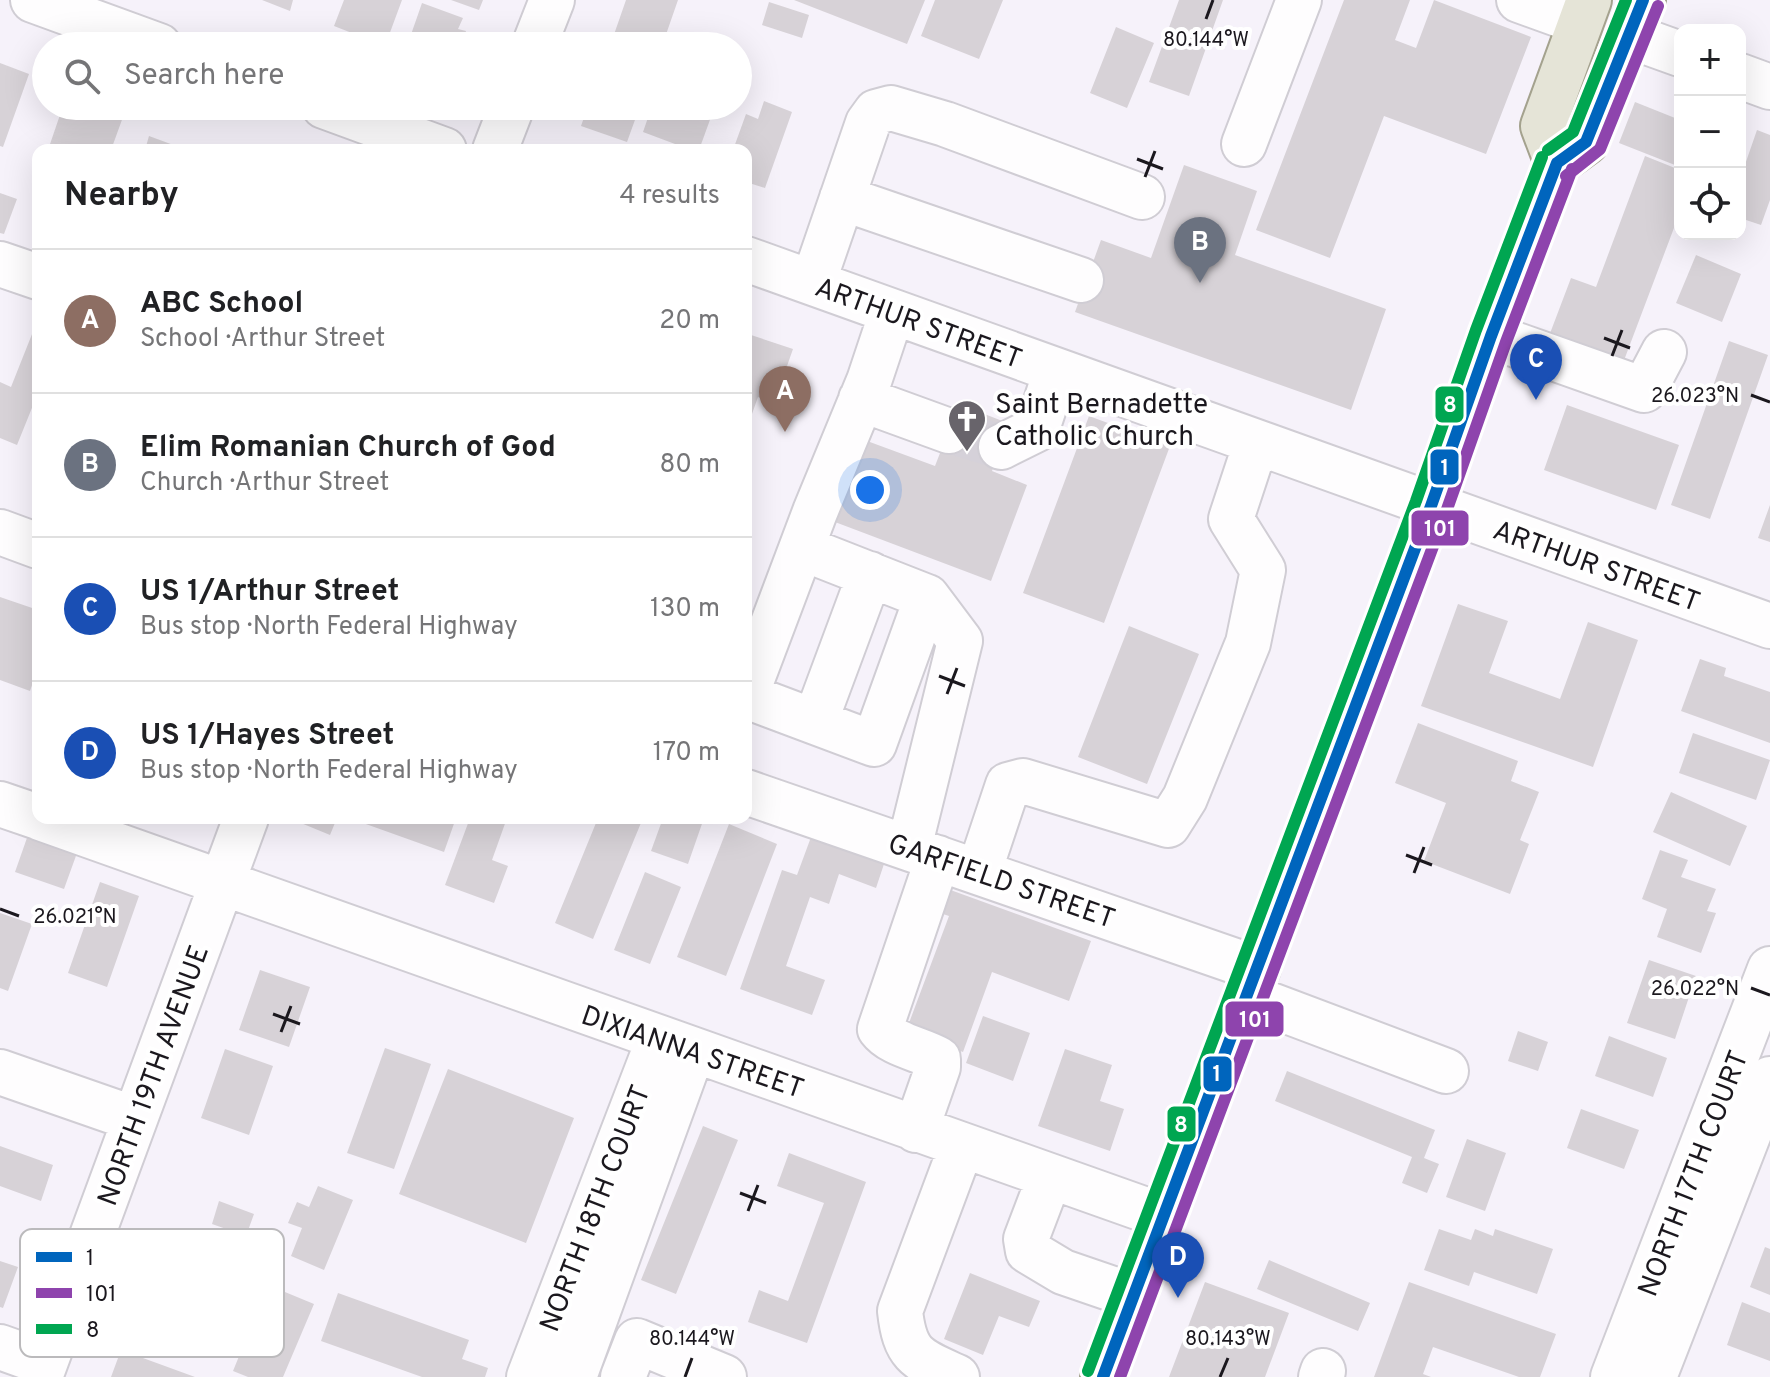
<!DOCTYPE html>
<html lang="en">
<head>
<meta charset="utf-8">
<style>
  body { margin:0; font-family:Overpass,sans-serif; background:#f6f6f6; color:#202124 }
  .controls { position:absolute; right:24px; top:24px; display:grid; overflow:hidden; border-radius:16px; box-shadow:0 8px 32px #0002 }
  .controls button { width:72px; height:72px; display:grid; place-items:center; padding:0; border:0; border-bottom:2px solid #e0e0e0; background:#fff; color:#202124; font:40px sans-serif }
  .you { position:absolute; left:870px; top:490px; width:28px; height:28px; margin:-20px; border:6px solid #fff; border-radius:50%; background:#1a73e8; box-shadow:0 0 0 12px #1a73e833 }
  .badge { display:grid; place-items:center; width:52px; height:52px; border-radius:50%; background:#ea580c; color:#fff; font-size:26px; font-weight:700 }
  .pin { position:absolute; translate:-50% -66px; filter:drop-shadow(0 2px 4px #0008) }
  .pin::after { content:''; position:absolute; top:42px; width:28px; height:24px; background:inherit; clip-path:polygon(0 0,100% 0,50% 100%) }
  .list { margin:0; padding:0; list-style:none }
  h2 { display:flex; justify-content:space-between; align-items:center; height:104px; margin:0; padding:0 32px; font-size:34px }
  h2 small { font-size:26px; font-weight:400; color:#757577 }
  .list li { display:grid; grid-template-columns:52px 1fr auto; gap:24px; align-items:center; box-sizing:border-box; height:144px; padding:0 32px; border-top:2px solid #e0e0e0 }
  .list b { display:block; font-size:30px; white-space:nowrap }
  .list p { margin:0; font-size:26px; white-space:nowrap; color:#757577 }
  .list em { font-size:26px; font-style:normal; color:#757577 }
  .icon { flex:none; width:44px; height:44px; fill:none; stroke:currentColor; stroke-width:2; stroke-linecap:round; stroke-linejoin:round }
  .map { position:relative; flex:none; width:1770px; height:1377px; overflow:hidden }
  .search { position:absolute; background:#fff; box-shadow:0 8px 32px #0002; left:32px; top:32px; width:720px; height:88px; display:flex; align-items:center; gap:20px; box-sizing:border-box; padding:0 28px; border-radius:44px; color:#757577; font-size:30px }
  .panel { position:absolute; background:#fff; box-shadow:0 8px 32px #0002; left:32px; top:144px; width:720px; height:680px; border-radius:16px }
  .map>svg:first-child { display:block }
</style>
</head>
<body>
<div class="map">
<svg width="1770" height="1377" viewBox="0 0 1770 1377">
  <rect width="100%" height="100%" fill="#f6f2fa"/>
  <path fill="#d7d2d7" d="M262,0H293L290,11Z
    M344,0H402L385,46L334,26Z
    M451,0H483L479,10Z
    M626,0H678L662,46H610Z
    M794,0H925L907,44Z
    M935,0H1003L979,59L921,36Z
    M1179,0H1223L1189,96L1149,82Z
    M1344,0H1410L1395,40L1416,48L1434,0L1531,37L1486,154L1384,116L1330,258L1256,230Z
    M769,2L809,15L802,38L762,25Z
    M422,3L463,18L458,29L466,31L461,46H407Z
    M1116,27L1154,43L1127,108L1090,93Z
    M0,63L29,74L3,147L0,146Z
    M764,101L792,112L765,188L746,182V150H733L746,114L758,119Z
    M1635,102L1680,120V167L1619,143Z
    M63,106H93L123,117L111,150H48Z
    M588,106H640L627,142L581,126Z
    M652,106H715L699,150H691L643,132Z
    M1757,130L1770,135V200L1761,225L1740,218V179Z
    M149,136L187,150H145Z
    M1645,156L1680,170V212L1623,363L1549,336L1571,278L1596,287Z
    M1184,165L1257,191L1235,255L1386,309L1351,410L1075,312L1101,240L1151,258Z
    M0,193L17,199L4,234L0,233Z
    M1696,255L1741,274L1722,322L1676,303Z
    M38,319V393L17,445L0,438V382L11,387Z
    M748,334L793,349L774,403L758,397L746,431V340Z
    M1729,341L1768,355L1710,519L1671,505Z
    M959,404L1010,424L992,471L1027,485L991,581L827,519L859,438L935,466Z
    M1567,405L1679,445L1656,510L1544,470Z
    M1089,416L1170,446L1104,623L1023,593Z
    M1770,505V542L1758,538Z
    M0,597L38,610V668L30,691L0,680Z
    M1458,604L1508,621L1489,673L1560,699L1588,622L1638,640L1593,767L1421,706Z
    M1129,626L1199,654L1147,784L1078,757Z
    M1700,659L1726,668L1724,676L1770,692V743L1681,711Z
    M1418,723L1518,761L1511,781L1539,792L1520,840L1529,844L1510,894L1424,861L1446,803L1395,783Z
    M1693,733L1770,760L1756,800L1679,773Z
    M1671,792L1747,826L1730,866L1653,832Z
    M297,818H337L330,835L296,821Z
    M364,818H456L444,852L363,823Z
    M470,818H507L492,860L508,866L494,903L445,885Z
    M598,818H643L593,939L555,923Z
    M663,818H704L688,864L651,851Z
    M729,824L777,844L726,976L677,957Z
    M814,829L887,855L876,888L839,874L829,904L810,897L786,966L825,980L812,1015L740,989L782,870L797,875Z
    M28,835L77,853L64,889L15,872Z
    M1660,850L1688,860L1681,877L1716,889L1707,911L1716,913L1701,953L1657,937L1667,909L1642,899Z
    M645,872L681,887L650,964L614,950Z
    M100,882L139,896L107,987L68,973Z
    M945,888L1091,941L1069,1001L992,972L963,1052L906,1031L949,916L937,912Z
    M0,913L32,924L8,991L0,988Z
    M1649,960L1696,976L1675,1039L1627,1023Z
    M260,970L310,987L289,1047L239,1030Z
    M983,1016L1030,1033L1013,1081L966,1063Z
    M1518,1031L1548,1042L1538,1071L1508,1061Z
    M1609,1036L1667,1058L1653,1097L1595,1076Z
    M385,1048L431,1064L394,1169L347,1153Z
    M225,1049L273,1066L249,1135L201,1118Z
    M1065,1049L1112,1065L1100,1101L1124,1109L1110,1151L1038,1126Z
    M448,1069L574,1118L526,1243L399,1194Z
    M1287,1071L1435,1130L1424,1158L1439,1164L1427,1193L1402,1183L1412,1157L1275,1101Z
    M1581,1109L1639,1130L1624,1169L1567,1148Z
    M703,1126L738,1140L676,1294L641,1280Z
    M1467,1139L1506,1153L1485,1211L1446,1197Z
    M0,1146L53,1165L41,1201L0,1186Z
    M789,1153L866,1182L807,1343L748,1322L759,1290L788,1301L824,1203L777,1186Z
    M318,1186L353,1200L324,1270L291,1256L302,1228L288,1223L297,1202L309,1207Z
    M219,1201L254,1214L246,1236L212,1224Z
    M1439,1229L1471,1240L1475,1229L1493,1236L1495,1229L1553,1249L1537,1294L1474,1272L1469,1286L1424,1270Z
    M1765,1247L1770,1249V1295L1750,1287Z
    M1269,1260L1370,1303L1358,1331L1257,1289Z
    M0,1261L18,1267L3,1308L0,1307Z
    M970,1273L1040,1301L1029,1327L999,1316L983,1355L944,1339Z
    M1205,1282L1289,1313L1265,1377H1169Z
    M1409,1282L1556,1334L1540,1377H1519L1433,1347L1423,1374L1431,1377H1374Z
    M268,1285L314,1304L283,1377H248L233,1371Z
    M338,1293L469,1340L462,1359L488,1368L485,1377H422L321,1341Z
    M1742,1302L1770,1313V1361L1727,1345Z
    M121,1350L195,1377H111Z"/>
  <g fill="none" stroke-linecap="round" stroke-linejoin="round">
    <path stroke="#d5d1d9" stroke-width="44" stroke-dasharray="44 22" stroke-linecap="butt" d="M949,431L1001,447"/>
    <g stroke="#d0cdd4" stroke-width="48">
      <path id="minor" d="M33,0L159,46
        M1519,0L1580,22
        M1630,36L1680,54
        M534,46L552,0
        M1740,76L1770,87
        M324,106L444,150
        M1244,144L1299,0
        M495,150L512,106
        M842,198L1081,280
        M746,259L1770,626
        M0,264L38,277
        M813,283L868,123L876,112L891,108L945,124L1142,197
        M1491,336L1644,390L1664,352
        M861,399L949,431
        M1001,447L1037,429L1056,371
        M0,532L38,546
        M746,695L815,512L869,381L892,312
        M746,696L874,744L927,597L802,548
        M815,722L870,574
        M746,792L1258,969
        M0,804L38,817
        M40,818L1163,1216
        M909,848L960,641L927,597
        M979,872L1008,785L1023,781L1168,825L1185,798L1248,643L1263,570L1231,519L1256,443
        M1247,996L1446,1071
        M0,1072L135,1119
        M916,1130L938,1067V1059C921,1049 892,1045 880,1029L938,858
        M1050,1176L1026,1239L1028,1251L1063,1272L1133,1296
        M0,1347L45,1363
        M40,1377L246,818
        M529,1377L659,1039
        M574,1377L693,1050
        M623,1377L637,1341L724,1377
        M957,1377C917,1359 905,1356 900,1311L962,1145
        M1321,1377L1323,1371
        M1613,1377L1770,969
        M1654,1377L1770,1079"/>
    </g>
    <g stroke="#a4a28e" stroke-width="48">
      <path id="major" d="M1557,163L1586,142L1643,0
        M1557,163L1543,126L1589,0
        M1103,1377L1431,506L1491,336L1557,163"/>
    </g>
    <use href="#minor" stroke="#fefdfe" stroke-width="44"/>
    <use href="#major" stroke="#e5e4d7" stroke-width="44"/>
    <g stroke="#fff" stroke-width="18">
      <path id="bus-1" d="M1557,163L1586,142L1643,0
        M1103,1377L1431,506L1491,336L1557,163"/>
    </g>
    <g stroke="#fff" stroke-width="18">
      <path id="bus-2" d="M1566,176L1600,149L1658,6
        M1120,1377L1446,512L1506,342L1572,169"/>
    </g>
    <g stroke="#fff" stroke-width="18">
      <path id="bus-3" d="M1548,150L1573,132L1626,0
        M1088,1371L1416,501L1476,330L1542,157"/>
    </g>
    <use href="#bus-1" stroke="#0065bd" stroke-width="12"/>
    <use href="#bus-2" stroke="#8e44ad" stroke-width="12"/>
    <use href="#bus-3" stroke="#00a651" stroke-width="12"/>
  </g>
  <path fill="none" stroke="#1b181e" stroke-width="3" d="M1206,19L1213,0M1137,159L1163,169M1145,177L1155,151M1604,338L1630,348M1612,356L1622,330M1751,395L1770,402M939,676L965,686M947,694L957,668M1406,855L1432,865M1414,873L1424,847M0,909L19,916M1751,988L1770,995M273,1014L300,1024M281,1032L291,1006M740,1193L766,1203M748,1211L758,1185M685,1377L692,1358M1220,1377L1228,1358"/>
  <defs>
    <g id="church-pin" transform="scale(2)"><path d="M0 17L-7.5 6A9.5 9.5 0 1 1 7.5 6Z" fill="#68646b" stroke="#fff"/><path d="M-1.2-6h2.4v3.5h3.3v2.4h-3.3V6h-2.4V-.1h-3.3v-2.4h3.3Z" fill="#fff"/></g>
  </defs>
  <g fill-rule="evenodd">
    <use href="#church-pin" x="967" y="419"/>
  </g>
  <g text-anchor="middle" stroke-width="8" stroke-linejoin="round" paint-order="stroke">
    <g font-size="28" fill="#1b181e" stroke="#fff">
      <text transform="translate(919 322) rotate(20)" y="10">ARTHUR STREET</text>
      <text transform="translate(1597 565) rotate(20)" y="10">ARTHUR STREET</text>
      <text transform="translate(1002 880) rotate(19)" y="10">GARFIELD STREET</text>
      <text transform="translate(693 1051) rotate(19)" y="10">DIXIANNA STREET</text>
      <text transform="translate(152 1075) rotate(-70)" y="10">NORTH 19TH AVENUE</text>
      <text transform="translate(1692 1173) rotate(-69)" y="10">NORTH 17TH COURT</text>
      <text transform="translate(594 1208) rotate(-69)" y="10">NORTH 18TH COURT</text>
    </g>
    <g font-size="28" fill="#1b181e" stroke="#fff" text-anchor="start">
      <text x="995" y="413">Saint Bernadette<tspan x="995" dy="32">Catholic Church</tspan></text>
    </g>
  </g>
  <rect x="20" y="1229" width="264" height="128" rx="12" fill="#fff" stroke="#bbbabc" stroke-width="2"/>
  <rect x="36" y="1252" width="36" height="10" fill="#0065bd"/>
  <rect x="36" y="1288" width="36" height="10" fill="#8e44ad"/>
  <rect x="36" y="1324" width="36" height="10" fill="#00a651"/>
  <g font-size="22" fill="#1b181e">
    <text x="86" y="1265">1</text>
    <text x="86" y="1301">101</text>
    <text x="86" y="1337">8</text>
  </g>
  <g font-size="20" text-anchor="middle" fill="#1b181e" stroke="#fff" stroke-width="8" stroke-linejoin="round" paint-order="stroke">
    <text x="1206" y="46">80.144°W</text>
    <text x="1695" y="402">26.023°N</text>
    <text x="75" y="923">26.021°N</text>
    <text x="1695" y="995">26.022°N</text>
    <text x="692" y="1345">80.144°W</text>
    <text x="1228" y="1345">80.143°W</text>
  </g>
  <g stroke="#fff" stroke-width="3">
    <rect x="1434" y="385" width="31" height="39" rx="8" fill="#00a651"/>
    <rect x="1429" y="448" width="31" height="38" rx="8" fill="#0065bd"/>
    <rect x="1410" y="509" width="60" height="38" rx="8" fill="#8e44ad"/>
    <rect x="1224" y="1000" width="61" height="38" rx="8" fill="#8e44ad"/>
    <rect x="1202" y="1055" width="31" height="38" rx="8" fill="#0065bd"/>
    <rect x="1166" y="1105" width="31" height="38" rx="8" fill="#00a651"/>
  </g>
  <g font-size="22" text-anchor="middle" font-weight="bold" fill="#fff">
    <text x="1450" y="412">8</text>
    <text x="1445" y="475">1</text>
    <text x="1440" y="536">101</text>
    <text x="1255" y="1027">101</text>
    <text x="1217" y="1081">1</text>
    <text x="1181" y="1132">8</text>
  </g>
</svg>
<div class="controls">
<button>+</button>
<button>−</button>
<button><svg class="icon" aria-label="locate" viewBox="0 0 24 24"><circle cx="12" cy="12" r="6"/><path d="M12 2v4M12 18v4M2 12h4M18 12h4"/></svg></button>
</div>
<div class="you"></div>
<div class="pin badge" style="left:785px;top:432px;background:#8d6e63">A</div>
<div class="pin badge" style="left:1200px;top:283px;background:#6b7280">B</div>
<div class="pin badge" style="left:1536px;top:400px;background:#1a4fb4">C</div>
<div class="pin badge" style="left:1178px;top:1298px;background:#1a4fb4">D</div>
<div class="search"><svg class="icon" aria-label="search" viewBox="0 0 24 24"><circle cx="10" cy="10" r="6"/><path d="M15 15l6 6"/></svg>Search here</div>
<section class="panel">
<h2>Nearby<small>4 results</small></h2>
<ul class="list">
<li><span class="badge" style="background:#8d6e63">A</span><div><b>ABC School</b><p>School · Arthur Street</p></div><em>20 m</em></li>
<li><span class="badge" style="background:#6b7280">B</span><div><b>Elim Romanian Church of God</b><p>Church · Arthur Street</p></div><em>80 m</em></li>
<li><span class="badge" style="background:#1a4fb4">C</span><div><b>US 1/Arthur Street</b><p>Bus stop · North Federal Highway</p></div><em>130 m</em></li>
<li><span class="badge" style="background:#1a4fb4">D</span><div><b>US 1/Hayes Street</b><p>Bus stop · North Federal Highway</p></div><em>170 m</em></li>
</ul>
</section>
</div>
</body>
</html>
